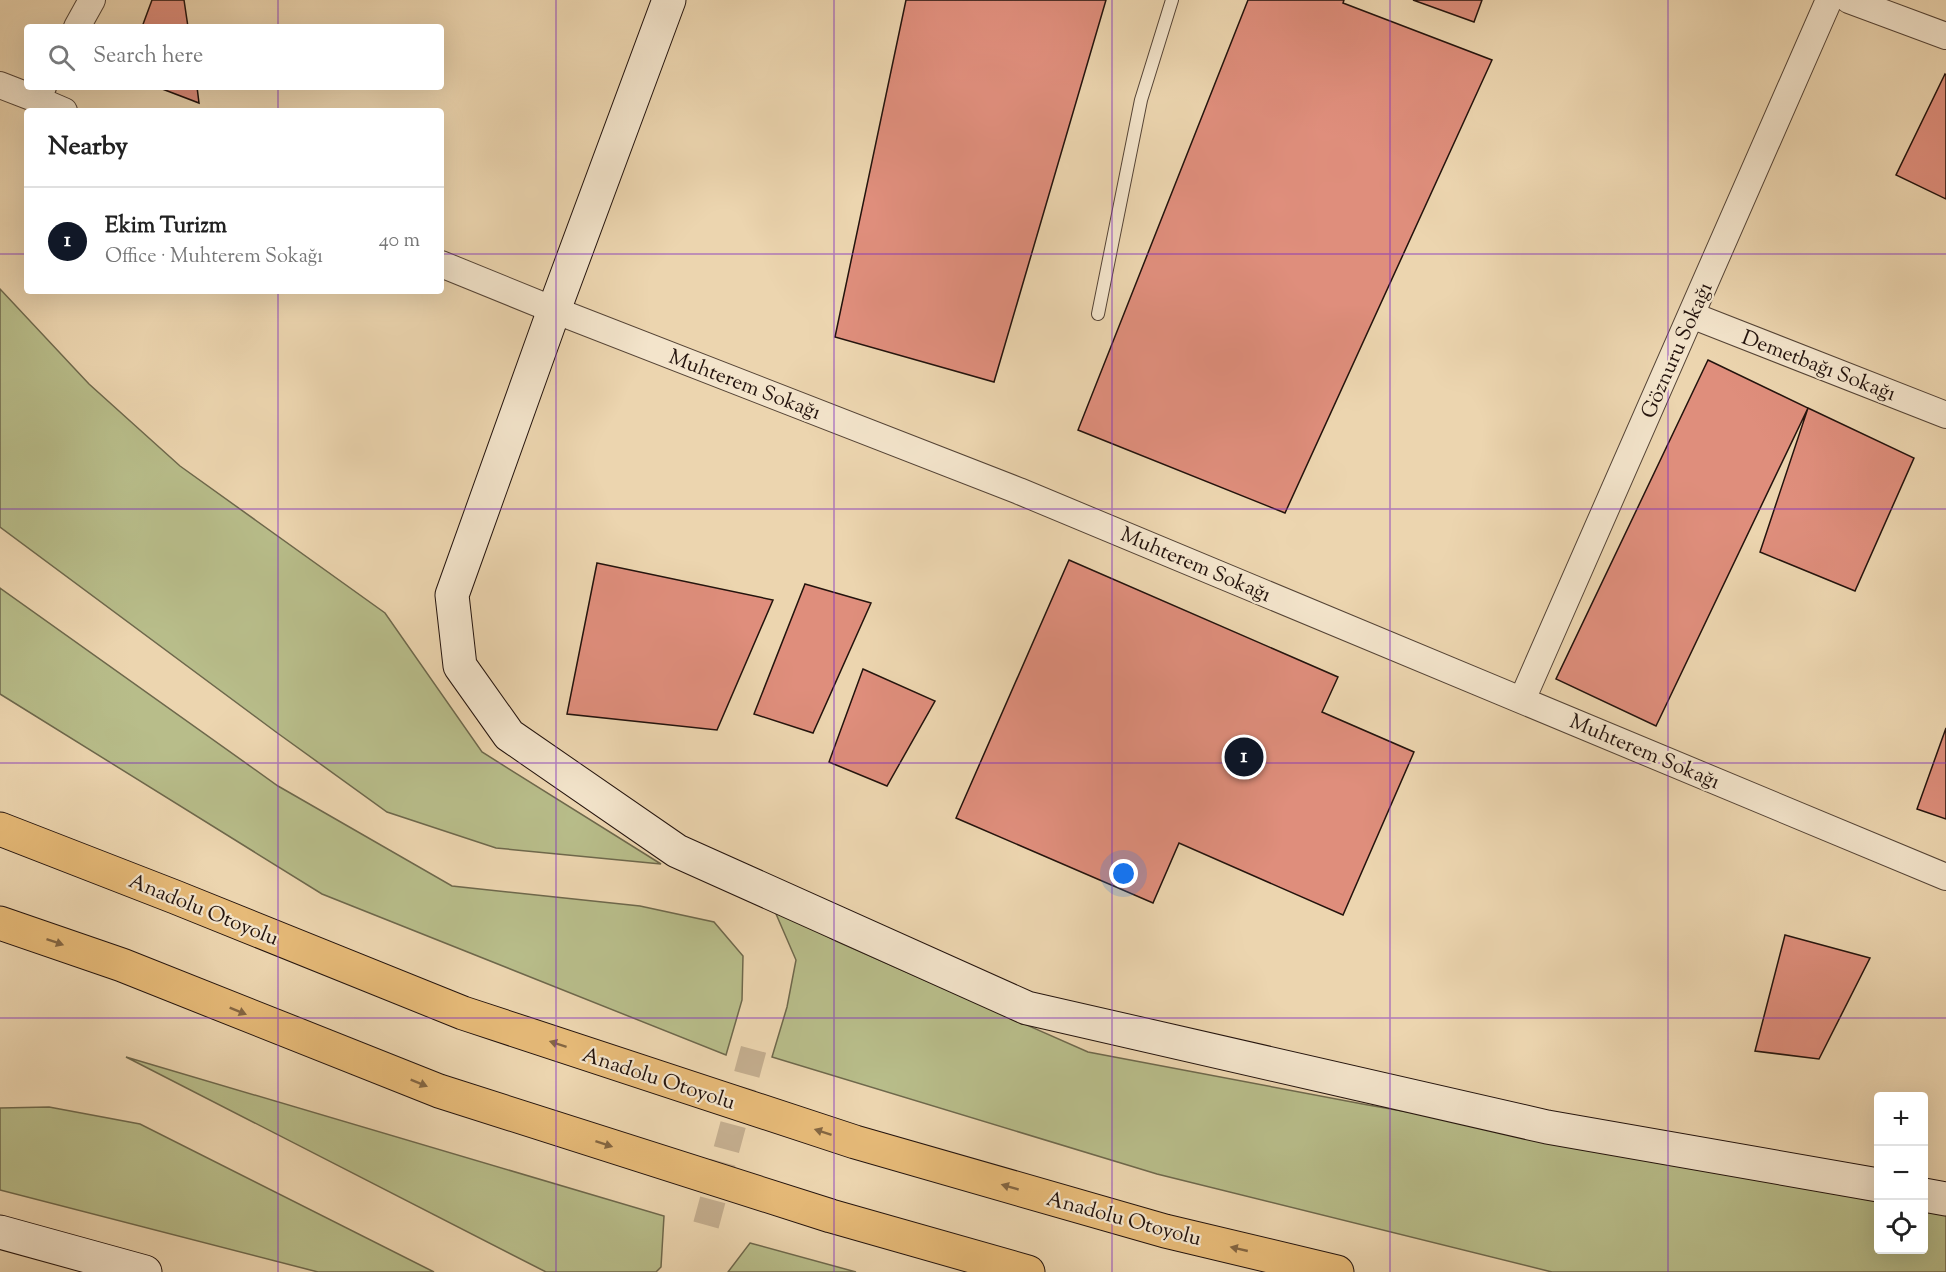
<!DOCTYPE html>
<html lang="en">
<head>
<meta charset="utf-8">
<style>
  body { margin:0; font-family:"Sorts Mill Goudy",serif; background:#f2f2f2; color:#222 }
  .controls { position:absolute; right:18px; bottom:18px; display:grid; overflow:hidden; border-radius:6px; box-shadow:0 6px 24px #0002 }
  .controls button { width:54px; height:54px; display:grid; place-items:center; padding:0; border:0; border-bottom:2px solid #e0e0e0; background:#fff; color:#222; font:30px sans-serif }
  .you { position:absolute; left:1124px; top:874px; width:21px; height:21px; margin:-15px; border:4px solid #fff; border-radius:50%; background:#1a73e8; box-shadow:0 0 0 9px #1a73e833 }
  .badge { display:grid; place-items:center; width:39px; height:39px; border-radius:50%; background:#111827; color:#fff; font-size:20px; font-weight:700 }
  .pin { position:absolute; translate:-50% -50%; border:3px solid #fff; box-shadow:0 2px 6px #0006 }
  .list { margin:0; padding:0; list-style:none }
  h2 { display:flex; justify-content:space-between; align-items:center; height:78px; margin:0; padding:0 24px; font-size:26px }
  h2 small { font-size:20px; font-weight:400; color:#767676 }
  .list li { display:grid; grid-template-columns:39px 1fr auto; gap:18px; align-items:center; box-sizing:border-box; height:108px; padding:0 24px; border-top:2px solid #e0e0e0 }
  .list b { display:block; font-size:22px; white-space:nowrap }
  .list p { margin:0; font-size:20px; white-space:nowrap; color:#767676 }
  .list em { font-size:20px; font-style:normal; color:#767676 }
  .icon { flex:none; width:33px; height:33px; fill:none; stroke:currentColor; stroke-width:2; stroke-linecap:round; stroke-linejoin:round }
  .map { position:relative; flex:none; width:1946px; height:1272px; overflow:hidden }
  .search { position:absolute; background:#fff; box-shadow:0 6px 24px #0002; left:24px; top:24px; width:420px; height:66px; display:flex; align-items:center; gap:15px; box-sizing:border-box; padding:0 21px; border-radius:6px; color:#767676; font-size:22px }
  .panel { position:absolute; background:#fff; box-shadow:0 6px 24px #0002; left:24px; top:108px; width:420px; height:186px; border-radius:6px }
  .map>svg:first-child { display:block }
</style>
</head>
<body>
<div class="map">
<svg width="1946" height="1272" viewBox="0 0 1946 1272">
  <rect width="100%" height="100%" fill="#ecd5af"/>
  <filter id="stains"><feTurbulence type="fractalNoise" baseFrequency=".00333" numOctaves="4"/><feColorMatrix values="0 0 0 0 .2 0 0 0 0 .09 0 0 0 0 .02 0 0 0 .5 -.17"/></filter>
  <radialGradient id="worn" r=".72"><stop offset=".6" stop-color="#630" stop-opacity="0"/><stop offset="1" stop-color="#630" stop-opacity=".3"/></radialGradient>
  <path fill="#b8bd8a" stroke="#6e684c" stroke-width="1.5" d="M0,289L89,384L180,466L385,613L482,752L661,864L496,848L387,812L276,732L0,527Z
    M0,588L278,786L452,886L640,906L714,922L743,956L742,1000L726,1055L322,894L0,694Z
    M773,907L836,941L1088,1052L1368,1105L1798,1180L1878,1197V1250H1924V1207L1946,1212V1272H1552L1157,1174L772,1057L787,1007L796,960Z
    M126,1057L664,1216L661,1267L656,1272H546Z
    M49,1107L140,1124L434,1272H318L0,1190V1108Z
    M750,1243L856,1272H728Z"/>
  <path fill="#df8e7c" stroke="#23130d" stroke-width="1.5" d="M152,0H184L188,27H142Z
    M906,0H1106L994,382L835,337Z
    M1248,0H1344L1343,3L1492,60L1285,513L1078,430Z
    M1413,0H1482L1474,22Z
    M1945,74L1946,75V199L1896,175Z
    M157,87H197L199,103Z
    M1708,360L1808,408L1656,726L1556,679Z
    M1808,408L1914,458L1855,591L1760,552Z
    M1069,560L1338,677L1322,712L1414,752L1343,915L1179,843L1153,903L956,818Z
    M597,563L773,600L717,730L567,714Z
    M805,584L871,603L813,733L754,714Z
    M863,669L935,701L887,786L829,762Z
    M1946,728V819L1917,809Z
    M1785,935L1870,958L1819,1059L1755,1051Z"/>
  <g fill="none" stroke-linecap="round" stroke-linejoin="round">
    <path stroke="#c4ae8f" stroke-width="26" stroke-dasharray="26 13" stroke-linecap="butt" d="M706,1225L755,1044"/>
    <g stroke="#554436" stroke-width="14">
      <path id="lane" d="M1098,314L1141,100L1172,0"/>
    </g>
    <g stroke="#554436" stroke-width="28">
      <path id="street" d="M1849,0L1946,36
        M77,27L92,0
        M0,85L36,99
        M43,87L36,99L64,111
        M441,264L554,310L1019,491L1946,877
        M1691,315L1946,415
        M1522,700L1829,0"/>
    </g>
    <g stroke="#23130d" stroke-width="35">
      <path id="secondary" d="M669,0L554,310L452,595L460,666L509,735L677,851L1027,1008L1547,1127L1878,1185
        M1924,1195L1946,1199
        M0,1232L145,1272"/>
    </g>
    <g stroke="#23130d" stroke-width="35">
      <path id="highway" d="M0,829L175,897L463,1013L855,1142L1165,1231L1337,1272
        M0,923L122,965L439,1091L831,1216L1028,1272"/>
    </g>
    <use href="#lane" stroke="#f3e4cb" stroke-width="12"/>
    <use href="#street" stroke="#f3e4cb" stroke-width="26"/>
    <use href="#secondary" stroke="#f3e4cb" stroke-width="33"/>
    <use href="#highway" stroke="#e6ba78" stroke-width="33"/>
  </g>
  <defs><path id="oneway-solid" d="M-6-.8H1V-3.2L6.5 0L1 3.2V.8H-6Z" transform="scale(1.5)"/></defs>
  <g fill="#846642">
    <use href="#oneway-solid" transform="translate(55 942) rotate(19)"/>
    <use href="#oneway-solid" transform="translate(238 1011) rotate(22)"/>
    <use href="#oneway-solid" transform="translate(558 1044) rotate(-162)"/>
    <use href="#oneway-solid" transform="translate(419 1083) rotate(22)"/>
    <use href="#oneway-solid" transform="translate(823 1132) rotate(-162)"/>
    <use href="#oneway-solid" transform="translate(604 1144) rotate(18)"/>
    <use href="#oneway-solid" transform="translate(1010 1187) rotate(-164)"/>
    <use href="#oneway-solid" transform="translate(1239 1249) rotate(-167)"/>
  </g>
  <path fill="none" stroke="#7b2cbf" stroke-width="1.5" stroke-opacity="0.55" d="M278,0V27M556,0V1272M834,0V1272M1112,0V1272M1390,0V1272M1668,0V1272M278,87V111M0,254H27M441,254H1946M278,291V1272M0,509H1946M0,763H1946M0,1018H1946"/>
  <g text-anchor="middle" stroke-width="4.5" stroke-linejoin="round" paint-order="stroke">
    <g font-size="21" fill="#23130d" stroke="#f3e4cb">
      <text transform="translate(1676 350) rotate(-66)" y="7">Göznuru Sokağı</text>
      <text transform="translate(1819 365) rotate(21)" y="7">Demetbağı Sokağı</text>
      <text transform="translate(745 384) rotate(21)" y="7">Muhterem Sokağı</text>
      <text transform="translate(1196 564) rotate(23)" y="7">Muhterem Sokağı</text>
      <text transform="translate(1645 751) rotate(23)" y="7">Muhterem Sokağı</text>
      <text transform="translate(204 909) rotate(22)" y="7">Anadolu Otoyolu</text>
      <text transform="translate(659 1078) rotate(18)" y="7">Anadolu Otoyolu</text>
      <text transform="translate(1124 1218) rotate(15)" y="7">Anadolu Otoyolu</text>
    </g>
  </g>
  <rect width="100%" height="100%" filter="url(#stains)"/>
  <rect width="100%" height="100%" fill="url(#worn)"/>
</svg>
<div class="controls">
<button>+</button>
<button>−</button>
<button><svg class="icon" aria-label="locate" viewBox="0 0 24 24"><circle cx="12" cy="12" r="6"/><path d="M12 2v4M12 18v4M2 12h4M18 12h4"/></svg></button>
</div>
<div class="you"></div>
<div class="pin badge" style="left:1244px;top:757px">1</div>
<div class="search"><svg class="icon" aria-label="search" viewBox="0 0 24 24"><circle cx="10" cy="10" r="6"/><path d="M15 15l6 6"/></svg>Search here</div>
<section class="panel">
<h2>Nearby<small></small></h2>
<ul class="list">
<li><span class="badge">1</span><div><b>Ekim Turizm</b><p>Office · Muhterem Sokağı</p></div><em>40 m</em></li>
</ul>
</section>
</div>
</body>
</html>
